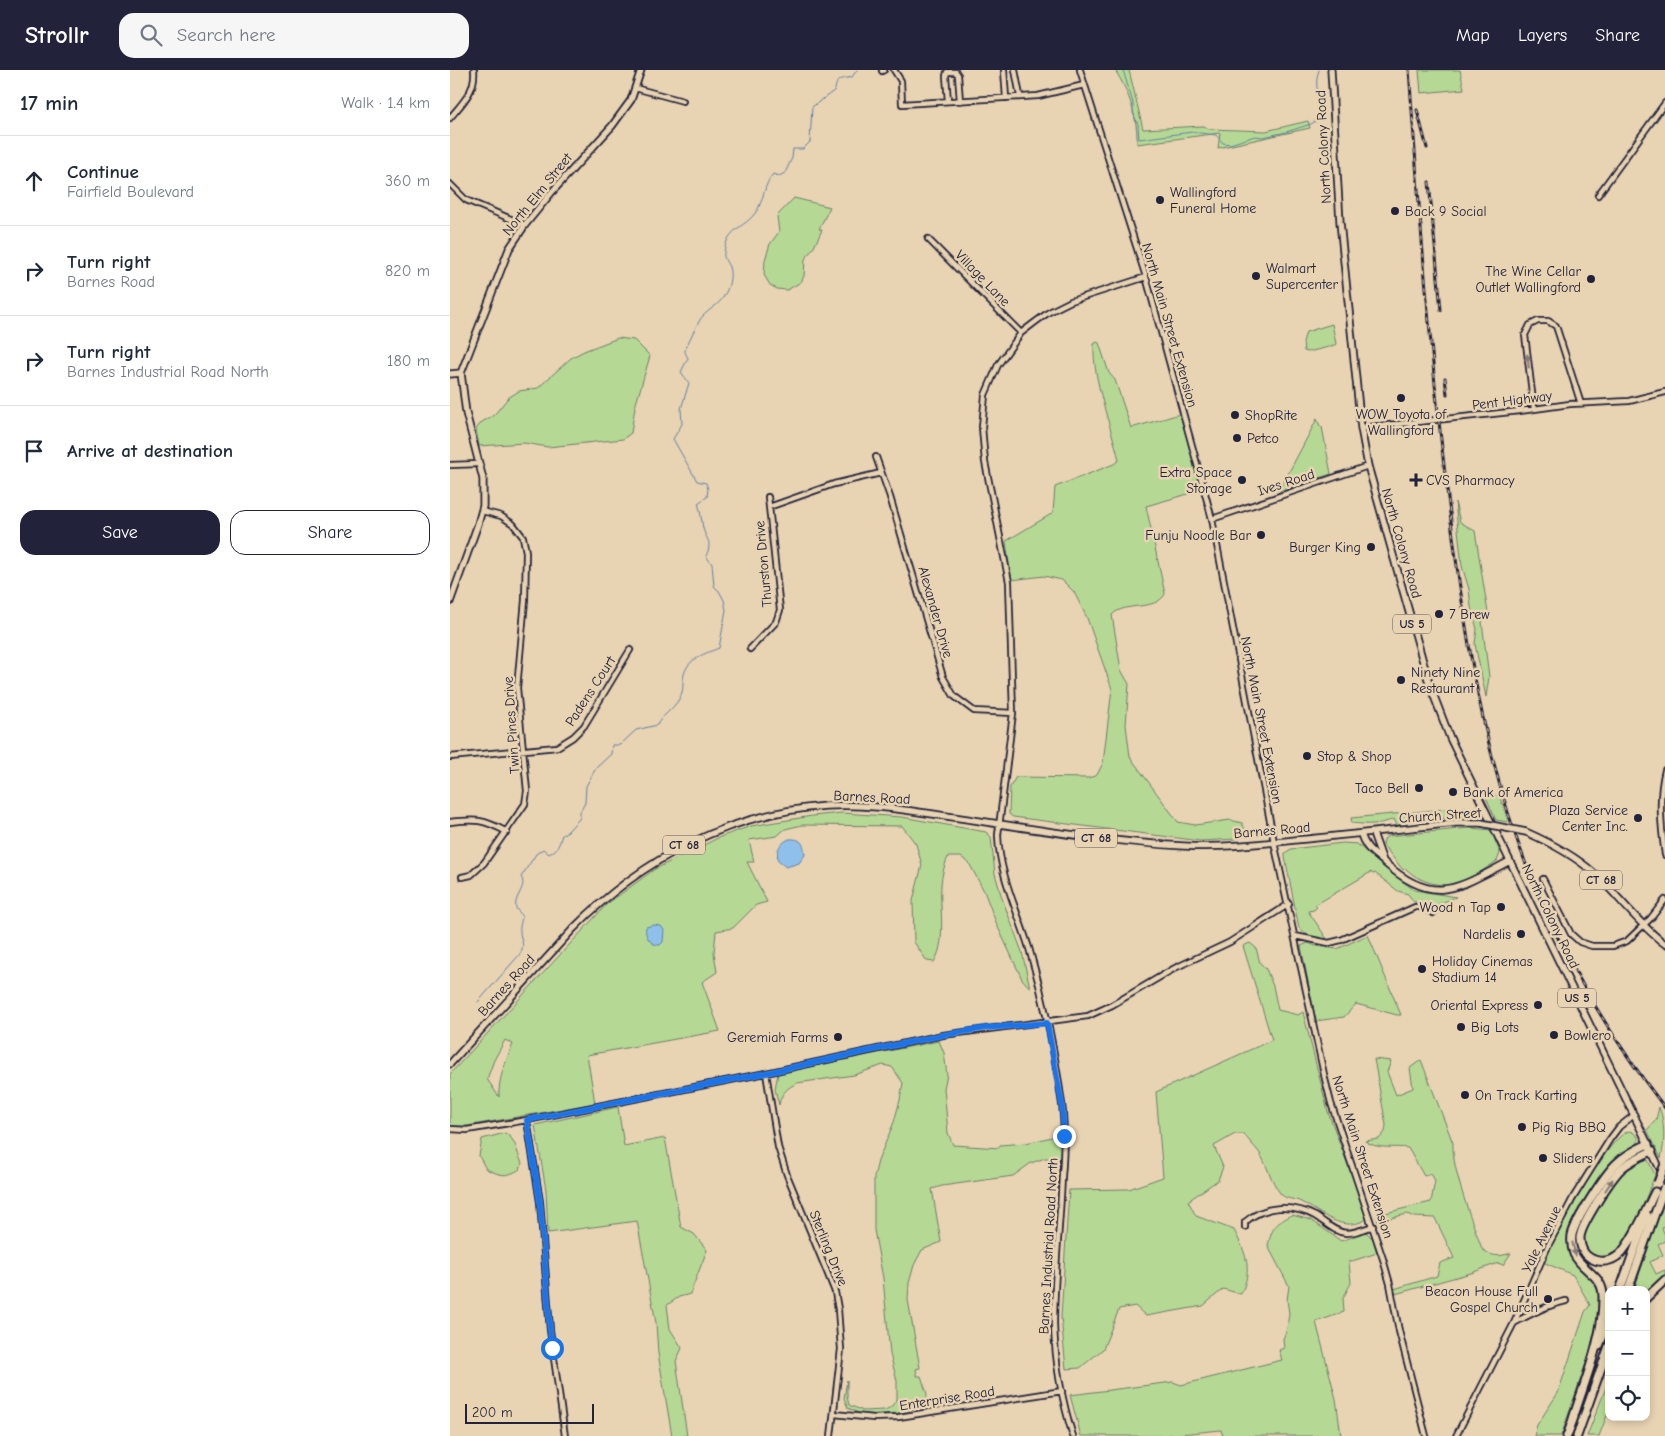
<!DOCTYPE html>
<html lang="en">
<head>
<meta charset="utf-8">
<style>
  body { margin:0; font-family:"Comic Neue",sans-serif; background:#f6f6f7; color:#1f2937 }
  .controls { position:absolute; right:15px; bottom:15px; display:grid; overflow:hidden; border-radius:10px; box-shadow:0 2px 8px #0003 }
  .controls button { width:45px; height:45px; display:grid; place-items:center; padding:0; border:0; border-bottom:1px solid #e0e1e3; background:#fff; color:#1f2937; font:25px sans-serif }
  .scale { position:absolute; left:15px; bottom:12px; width:129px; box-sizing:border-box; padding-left:5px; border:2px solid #22223b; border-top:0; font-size:14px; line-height:18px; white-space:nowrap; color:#22223b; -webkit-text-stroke:4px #e8d3b2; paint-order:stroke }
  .stop { position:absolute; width:15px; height:15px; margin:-11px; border:4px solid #1a73e8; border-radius:50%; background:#fff }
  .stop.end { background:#1a73e8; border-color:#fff; box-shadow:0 1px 5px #0008 }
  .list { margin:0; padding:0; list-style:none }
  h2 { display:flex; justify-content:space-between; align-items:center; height:65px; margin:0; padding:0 20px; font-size:21px }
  h2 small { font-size:16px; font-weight:400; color:#747a83 }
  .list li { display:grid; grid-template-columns:32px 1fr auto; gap:15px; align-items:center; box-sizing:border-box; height:90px; padding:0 20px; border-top:1px solid #e0e1e3 }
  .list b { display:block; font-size:19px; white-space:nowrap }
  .list p { margin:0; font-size:16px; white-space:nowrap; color:#747a83 }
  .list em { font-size:16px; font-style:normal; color:#747a83 }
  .actions { display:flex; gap:10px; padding:15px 20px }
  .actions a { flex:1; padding:11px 0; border:1px solid #22223b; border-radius:15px; text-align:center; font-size:18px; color:#22223b }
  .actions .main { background:#22223b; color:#fff }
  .icon { flex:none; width:28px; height:28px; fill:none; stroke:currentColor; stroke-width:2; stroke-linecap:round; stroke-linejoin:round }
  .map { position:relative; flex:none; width:1215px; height:1366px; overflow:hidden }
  header { display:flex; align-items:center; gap:30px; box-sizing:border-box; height:70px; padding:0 25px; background:#22223b; color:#fff }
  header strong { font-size:24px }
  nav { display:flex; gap:28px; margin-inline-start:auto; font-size:18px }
  .search { width:350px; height:45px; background:#f6f6f7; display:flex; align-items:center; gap:12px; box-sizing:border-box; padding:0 18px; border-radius:15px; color:#747a83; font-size:19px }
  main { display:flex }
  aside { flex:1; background:#fff }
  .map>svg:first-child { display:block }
</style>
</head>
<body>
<header>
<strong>Strollr</strong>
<div class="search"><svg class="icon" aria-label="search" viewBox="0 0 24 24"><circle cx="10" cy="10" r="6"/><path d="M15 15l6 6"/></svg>Search here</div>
<nav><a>Map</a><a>Layers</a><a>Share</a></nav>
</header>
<main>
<aside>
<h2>17 min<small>Walk · 1.4 km</small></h2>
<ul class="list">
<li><svg class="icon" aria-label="ahead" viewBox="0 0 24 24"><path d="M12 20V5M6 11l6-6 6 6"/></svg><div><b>Continue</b><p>Fairfield Boulevard</p></div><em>360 m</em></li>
<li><svg class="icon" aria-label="right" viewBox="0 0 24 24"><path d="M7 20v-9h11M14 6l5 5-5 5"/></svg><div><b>Turn right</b><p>Barnes Road</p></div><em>820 m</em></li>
<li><svg class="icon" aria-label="right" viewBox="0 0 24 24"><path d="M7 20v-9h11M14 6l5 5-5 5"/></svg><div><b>Turn right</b><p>Barnes Industrial Road North</p></div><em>180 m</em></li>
<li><svg class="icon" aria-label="arrive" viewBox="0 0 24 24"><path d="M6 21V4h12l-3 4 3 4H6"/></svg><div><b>Arrive at destination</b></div></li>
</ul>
<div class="actions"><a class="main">Save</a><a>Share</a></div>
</aside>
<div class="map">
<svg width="1215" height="1366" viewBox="0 0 1215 1366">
  <rect width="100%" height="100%" fill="#e8d3b2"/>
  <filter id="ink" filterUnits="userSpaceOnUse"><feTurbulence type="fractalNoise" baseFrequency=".02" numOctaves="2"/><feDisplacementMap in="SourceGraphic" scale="10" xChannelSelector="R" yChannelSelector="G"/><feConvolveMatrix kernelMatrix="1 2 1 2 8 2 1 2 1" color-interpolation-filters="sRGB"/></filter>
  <g filter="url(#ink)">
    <path fill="#b5d994" stroke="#6c7e68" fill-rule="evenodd" d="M665,0H679L693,59L754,56L759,59L816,61L858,51L860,58L768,78L770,63L687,74C688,48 679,22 665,0Z
      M969,0H1010L1014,19L971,23Z
      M344,128L380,137L369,159L372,160L364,177L355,189L354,206L351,212L337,220L327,219L320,215L314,205L315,190L320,174L329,162L327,146Z
      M882,254L886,274L883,276L858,282L854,281L853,272L856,262Z
      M168,268L184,270L200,286L185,337L181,363L173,369L98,377L74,373L29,376L26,359L32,352L44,345L58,328L69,321L88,318L121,288L134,281Z
      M647,272L649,273L659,303L665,310L681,358L730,344L752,420L696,436L715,524C705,542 675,531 662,545L671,600L679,614L676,655L680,687L728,752L745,755L780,750L792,753L797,764L786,769L751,771L563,747L559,744L560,717L566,707L639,708L647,705L653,693L662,619L637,548L624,522L612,510L594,506L561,510L556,471L603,443L605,417L664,394L669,390C661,356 642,308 644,274Z
      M867,349L870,356L872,357L881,404L829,421Z
      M1005,432L1010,452L1025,461L1038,543L1032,552L1039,607L1036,627L1025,574L1027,559L1021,537L1019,519L1012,496Z
      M1049,725L1058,752L1046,750L1036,727Z
      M1017,737L1021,740L1029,742L1030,747L966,749L947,755L944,749C929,755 918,755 902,753L901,748Z
      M392,743L452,747L536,762L541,767L545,804L552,828L572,882L580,918L572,909L547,855L534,821L519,793L511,787H498C496,792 494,797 493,802C486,829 499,868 484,892L477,891L464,872L463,831L472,795L466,774L452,756L352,755L335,759L327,766L299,770L304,792H297L317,832L306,835L283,858L266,861L264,883L267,902L252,912L270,961L137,985L145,1033L17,1056H0V1004L157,834L205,799L270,767L301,756L362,746ZM55,970L63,974C56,992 48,1008 49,1027L37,1009L44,990Z
      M1020,758L1041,760L1050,783L1047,791L1015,812C1009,812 1005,814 999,815C983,816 966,809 955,798L953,800L933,775L934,769L938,766Z
      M893,773L907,774L931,795L964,820L1006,827L981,837L974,833L964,832L958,824L948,821L925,803L923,804L921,802L865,835L867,837L864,840L858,841L877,869C867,868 855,866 849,858L835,787V783L841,779Z
      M918,865L951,945H947L906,934L894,947L866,951L851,876L858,873L866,876L887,879Z
      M800,873L806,878L810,893L816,899L823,916L828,940L848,945L853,942L878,1042L915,1141L917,1149C892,1164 872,1142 851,1132C844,1128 835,1130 830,1123C821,1111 817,1095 809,1082C804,1076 798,1070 794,1064H785L764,1076L773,1097L768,1110L738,1131L746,1146L784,1160C796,1184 803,1198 791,1224L773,1219L753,1236L696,1246L685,1236L669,1239L653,1279L630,1298L616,1299L611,1247L619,1120L679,1119L713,1107L706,1022L822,970L793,876Z
      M489,971L494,983L497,1005L494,1018L498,1063L503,1075L549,1078L550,1075L576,1073L611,1065L610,1089L595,1088L581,1093L563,1106L492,1116L482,1119L491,1172L472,1180L464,1195L459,1213L458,1230L470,1298L466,1299L467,1306H471L477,1324L476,1336L449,1343L413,1345L398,1338L394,1328L397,1310V1327L399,1335L413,1341L435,1340L441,1337L447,1329V1311L440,1284L433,1208L424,1160V1107L428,1091L444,1052L450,1030L453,1013L442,997L433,995L404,1005L347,1013C337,1018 331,1023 329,1035L325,1019L328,1003Z
      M924,989L941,991L937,1002L946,1025L963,1018L960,998L971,990L1003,1073C1001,1099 1023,1153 1032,1179C1042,1187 1049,1187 1061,1183L1053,1195L1048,1193L1021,1203L945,1224L944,1219L987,1206L990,1193L1004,1188L985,1148L964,1147L957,1144L928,1151L927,1145L981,1132L985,1111L981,1103L974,1106L958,1078C944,1076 927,1080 915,1071L929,1069L935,1062L936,1055Z
      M168,1037L174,1076L215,1068L231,1157L244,1164L257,1180L240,1224L229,1227L217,1235L220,1259L232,1278L226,1291L237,1366H222L208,1283L206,1253L187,1151L98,1163L96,1120L85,1055Z
      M1209,1037C1215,1051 1215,1073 1211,1088L1197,1060L1206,1050Z
      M1180,1061L1184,1063L1188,1067V1075L1173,1086L1122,1162L1121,1183L1125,1194L1140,1207L1148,1217L1149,1243L1139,1284L1111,1366H1084L1087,1355L1108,1323L1135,1242L1140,1235L1123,1205L1093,1192C1106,1169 1157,1064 1180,1061Z
      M55,1063C67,1070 66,1082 72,1093L70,1099C56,1108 50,1105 36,1099L29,1086L32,1069Z
      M1190,1090H1198L1205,1105L1190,1143L1167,1183L1163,1187L1148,1190L1137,1183L1133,1176V1163L1169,1105L1178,1097Z
      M1215,1128V1157L1212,1158L1215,1165V1171L1208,1174L1213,1185L1200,1192L1206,1204L1215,1200V1204L1196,1222V1220H1184Z
      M842,1145L861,1150L891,1171L916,1162L923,1169L927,1183L899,1192L901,1213L893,1228L894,1242L866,1252L886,1329L891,1366H773L771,1360L710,1366H631L620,1325L723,1312L731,1315L832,1290L829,1280L834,1278L833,1269L837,1259L839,1243L837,1230L839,1216L818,1176C822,1157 825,1154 842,1145Z
      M1159,1310V1340L1149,1366H1137Z"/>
    <path fill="#8fc0eb" stroke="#6381a5" d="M339,769C351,768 354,773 355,785L349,793L336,797L328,791C326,780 329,774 339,769Z
      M203,855L211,856L214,860L213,872L210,875C201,876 194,866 196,857Z"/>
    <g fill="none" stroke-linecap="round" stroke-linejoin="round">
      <path stroke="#6381a5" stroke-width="1" d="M673,0L683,33V43L688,54L689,69L742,62L766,65L773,73L780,74L805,66L813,67L836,62L861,54L869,49C873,33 862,16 869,0
        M28,932L70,884C76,873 70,871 70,861C69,855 73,850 71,845C70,842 67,841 66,838C63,827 78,817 71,807L86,784L93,779L99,784C109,779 109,774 112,765L117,762L130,748V742L135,733L136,716L146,698L161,684L162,675H170L186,660L207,655C212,645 223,640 229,629C233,622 233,618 233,610C235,589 252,585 269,578L276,540L274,530L269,521L264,516L262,494L256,486C263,471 256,470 253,458C251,449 251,442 248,433L257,427L258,419L256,413L247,411L223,369L232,354L231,339L239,313L231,302L238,288C237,286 235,283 235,281C235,278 249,250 252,247C259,239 268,236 274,226C279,217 282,207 279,197C277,192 273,188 274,183C277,157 294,159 306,142C314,130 314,114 323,104L329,106L335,103L342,88L343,79H353L360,72L362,37L385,20C387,6 391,10 402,7L407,0"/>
      <g stroke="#22223b" stroke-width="8">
        <path id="minor" d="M444,0L451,11L452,34L588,26L634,15
          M554,0L556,28
          M565,0L570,26
          M630,0L696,207L762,449L824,772L875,1009L881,1033L933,1189L940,1214L949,1261L976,1366
          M432,1L434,0
          M185,18L233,31
          M498,31L496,6L497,2H506L508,5L510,31
          M0,48C12,33 26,21 24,0
          M0,114L16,130L75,155
          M1148,125L1215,33
          M478,169L571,263
          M1084,339L1075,265L1080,255L1088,251H1098L1106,256L1131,334
          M911,358L1070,341L1120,334L1179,331L1215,322
          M426,387L440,427L493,607L504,626L524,641L563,643
          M0,395L29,394
          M319,437L384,414L431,403
          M762,449L918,396
          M300,579L326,552L330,540L318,427
          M0,687L107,677L123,667L134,656L180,580
          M1215,700C1208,728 1211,757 1215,785
          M0,752C26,749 33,749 57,762
          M12,807L21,805L34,793L75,734L77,721L67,618L75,530L76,482L73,467L63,454L51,446L32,441
          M1093,809L1121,864L1130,872L1142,876H1163L1177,871L1201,848L1215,830
          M845,866L879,873L891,870L965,837H971L983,843
          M316,1003L328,1077L337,1105L377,1202L385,1222L388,1239L391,1279L381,1366
          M77,1050L90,1132L100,1260L115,1366
          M0,1059L17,1060L77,1050L316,1003L493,965L638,946L662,935L725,898L780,872L839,834
          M795,1157V1152C814,1135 843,1134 865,1146C875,1152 884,1162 896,1163C905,1163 915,1159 923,1156
          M1064,1253C1081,1244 1097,1235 1116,1231
          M384,1344L424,1348L449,1347L612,1321
          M623,1366C612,1331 605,1291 604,1254C604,1205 610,1155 612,1106C614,1082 615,1058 612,1034C605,982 594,929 579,878C568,842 549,804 548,765L563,643L559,512L535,392L532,357L535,325L548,295L571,263L584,253L599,242L621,231L696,207
          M1006,1366L1064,1253L1098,1176L1123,1128L1160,1069L1169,1057L1184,1045"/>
      </g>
      <g stroke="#22223b" stroke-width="9">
        <path id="major" d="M881,0L890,152L911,358L918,396L979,613L1000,668L1215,1109
          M0,304L11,303
          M0,532L28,454L33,436V409L16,343L11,303L59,179L75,155L101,123L162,56L181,30L191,0
          M1076,762C1101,773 1124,785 1144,803C1169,826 1188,854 1215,874
          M923,763L933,791
          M911,764C915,779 924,783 935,793C985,838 1009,817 1060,791
          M0,994L124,858C192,789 279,743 376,736C421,733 466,742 510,748C584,759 659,772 734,776C771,778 808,774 845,770C899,765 952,759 1006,753H1031"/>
      </g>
      <g stroke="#22223b" stroke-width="11">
        <path id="highway" d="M1202,1081C1191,1086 1181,1090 1172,1098C1162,1107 1129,1157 1130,1169C1131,1193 1158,1198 1172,1182C1186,1165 1195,1142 1205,1122
          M1170,1220L1197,1145
          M1178,1220L1215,1115
          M1196,1228L1215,1210
          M1149,1276L1159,1251
          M1122,1352C1134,1313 1154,1267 1153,1226C1153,1205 1132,1201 1124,1184C1122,1178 1121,1172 1122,1165C1126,1149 1154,1106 1166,1094C1175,1085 1187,1079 1198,1074
          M1117,1366L1124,1347
          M1127,1366L1159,1276"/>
      </g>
      <use href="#minor" stroke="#e8d3b2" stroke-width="4.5"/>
      <use href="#major" stroke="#e8d3b2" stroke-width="5.5"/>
      <use href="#highway" stroke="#e8d3b2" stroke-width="7"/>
      <g stroke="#22223b" stroke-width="3">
        <path id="rail" d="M959,0C970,151 981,301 1001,451C1016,569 1034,686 1077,797C1110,884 1159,965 1215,1038
          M967,40L977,78
          M979,112L991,240
          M995,308L997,324"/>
      </g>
      <use href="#rail" stroke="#e8d3b2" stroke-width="1" stroke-dasharray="4" stroke-linecap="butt"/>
      <g stroke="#22223b" stroke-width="9" stroke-linecap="butt">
        <path id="major-bridge" d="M1031,753L1076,762"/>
      </g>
      <g stroke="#22223b" stroke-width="11" stroke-linecap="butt">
        <path id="highway-bridge" d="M1208,1113L1215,1094"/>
      </g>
      <use href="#major-bridge" stroke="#e8d3b2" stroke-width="5.5"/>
      <use href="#highway-bridge" stroke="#e8d3b2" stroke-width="7"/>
    </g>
    <defs><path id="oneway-solid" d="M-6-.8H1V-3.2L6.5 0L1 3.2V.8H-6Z" transform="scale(1.25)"/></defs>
    <g fill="#857a76">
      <use href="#oneway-solid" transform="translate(1078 291) rotate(-97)"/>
      <use href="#oneway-solid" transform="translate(1159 1115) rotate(-57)"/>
      <use href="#oneway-solid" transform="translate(1124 1179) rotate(76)"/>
    </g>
  </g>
  <g fill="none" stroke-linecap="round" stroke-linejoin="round" filter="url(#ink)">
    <path stroke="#1a73e8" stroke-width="6" d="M102,1278L100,1260L90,1132L77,1050L316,1003L493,965L537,958L597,953L612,1035L614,1066"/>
  </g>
  <g fill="#22223b" stroke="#e8d3b2" stroke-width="2">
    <circle cx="710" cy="130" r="5"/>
    <circle cx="945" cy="141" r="5"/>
    <circle cx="806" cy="206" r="5"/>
    <circle cx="1141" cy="209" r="5"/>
    <circle cx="951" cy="328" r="5"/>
    <circle cx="785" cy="345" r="5"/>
    <circle cx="787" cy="368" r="5"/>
    <circle cx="792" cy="410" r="5"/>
    <path d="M963.5 402.5h5v5h5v5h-5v5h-5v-5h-5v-5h5z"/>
    <circle cx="811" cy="465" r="5"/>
    <circle cx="921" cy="477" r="5"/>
    <circle cx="989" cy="544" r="5"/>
    <circle cx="951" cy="610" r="5"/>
    <circle cx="857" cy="686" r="5"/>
    <circle cx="969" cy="718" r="5"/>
    <circle cx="1003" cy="722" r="5"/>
    <circle cx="1188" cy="748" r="5"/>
    <circle cx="1051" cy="837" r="5"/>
    <circle cx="1071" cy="864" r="5"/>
    <circle cx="972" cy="899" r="5"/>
    <circle cx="1088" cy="935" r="5"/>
    <circle cx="1011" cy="957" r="5"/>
    <circle cx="1104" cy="965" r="5"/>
    <circle cx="388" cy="967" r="5"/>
    <circle cx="1015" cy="1025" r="5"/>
    <circle cx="1072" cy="1057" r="5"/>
    <circle cx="1093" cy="1088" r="5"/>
    <circle cx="1098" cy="1229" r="5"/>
  </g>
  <g text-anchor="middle" stroke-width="5" stroke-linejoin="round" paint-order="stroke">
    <g fill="#e8d3b2" stroke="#5d575f" stroke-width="1">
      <rect x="943" y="544.5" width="38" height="19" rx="4"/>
      <rect x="625" y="758.5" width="42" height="19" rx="4"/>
      <rect x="213" y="765.5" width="42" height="19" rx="4"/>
      <rect x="1130" y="800.5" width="42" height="19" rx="4"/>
      <rect x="1108" y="918.5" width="38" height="19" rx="4"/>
    </g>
    <g font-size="12" font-weight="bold" fill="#22223b">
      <text x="962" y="558">US 5</text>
      <text x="646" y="772">CT 68</text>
      <text x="234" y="779">CT 68</text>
      <text x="1151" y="814">CT 68</text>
      <text x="1127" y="932">US 5</text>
    </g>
    <g font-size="14" fill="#22223b" stroke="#e8d3b2">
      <text transform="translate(873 77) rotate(-93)" y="5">North Colony Road</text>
      <text transform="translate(87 124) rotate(-51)" y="5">North Elm Street</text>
      <text transform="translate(533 208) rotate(46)" y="5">Village Lane</text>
      <text transform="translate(720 255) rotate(74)" y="5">North Main Street Extension</text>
      <text transform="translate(1062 330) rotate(-7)" y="5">Pent Highway</text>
      <text transform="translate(836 412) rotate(-18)" y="5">Ives Road</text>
      <text transform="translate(952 473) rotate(74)" y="5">North Colony Road</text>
      <text transform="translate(313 494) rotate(-95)" y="5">Thurston Drive</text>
      <text transform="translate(486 542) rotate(74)" y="5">Alexander Drive</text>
      <text transform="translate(140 621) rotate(-57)" y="5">Padens Court</text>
      <text transform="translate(812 650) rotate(79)" y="5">North Main Street Extension</text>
      <text transform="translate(61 655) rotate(-94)" y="5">Twin Pines Drive</text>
      <text transform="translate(422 727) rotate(3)" y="5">Barnes Road</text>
      <text transform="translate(990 745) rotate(-4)" y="5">Church Street</text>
      <text transform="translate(822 760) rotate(-5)" y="5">Barnes Road</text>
      <text transform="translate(1101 846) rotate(64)" y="5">North Colony Road</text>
      <text transform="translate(56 915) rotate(-48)" y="5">Barnes Road</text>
      <text transform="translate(913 1087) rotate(72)" y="5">North Main Street Extension</text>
      <text transform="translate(1091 1169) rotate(-64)" y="5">Yale Avenue</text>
      <text transform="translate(598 1176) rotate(-87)" y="5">Barnes Industrial Road North</text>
      <text transform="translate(379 1178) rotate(68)" y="5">Sterling Drive</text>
      <text transform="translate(497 1328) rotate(-9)" y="5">Enterprise Road</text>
    </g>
    <g font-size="14" fill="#22223b" stroke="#e8d3b2" text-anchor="start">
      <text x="720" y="127">Wallingford<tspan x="720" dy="16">Funeral Home</tspan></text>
      <text x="955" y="146">Back 9 Social</text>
      <text x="816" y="203">Walmart<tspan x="816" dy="16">Supercenter</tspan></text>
      <text x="1131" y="206" text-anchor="end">The Wine Cellar<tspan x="1131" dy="16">Outlet Wallingford</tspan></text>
      <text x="951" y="349" text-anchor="middle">WOW Toyota of<tspan x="951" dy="16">Wallingford</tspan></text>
      <text x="795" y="350">ShopRite</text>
      <text x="797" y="373">Petco</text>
      <text x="782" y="407" text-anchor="end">Extra Space<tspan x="782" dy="16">Storage</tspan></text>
      <text x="976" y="415">CVS Pharmacy</text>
      <text x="801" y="470" text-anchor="end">Funju Noodle Bar</text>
      <text x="911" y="482" text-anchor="end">Burger King</text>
      <text x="999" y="549">7 Brew</text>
      <text x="961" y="607">Ninety Nine<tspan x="961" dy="16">Restaurant</tspan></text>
      <text x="867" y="691">Stop &amp; Shop</text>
      <text x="959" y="723" text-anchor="end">Taco Bell</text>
      <text x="1013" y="727">Bank of America</text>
      <text x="1178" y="745" text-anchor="end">Plaza Service<tspan x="1178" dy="16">Center Inc.</tspan></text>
      <text x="1041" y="842" text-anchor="end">Wood n Tap</text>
      <text x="1061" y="869" text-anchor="end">Nardelis</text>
      <text x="982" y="896">Holiday Cinemas<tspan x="982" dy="16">Stadium 14</tspan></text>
      <text x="1078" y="940" text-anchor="end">Oriental Express</text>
      <text x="1021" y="962">Big Lots</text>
      <text x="1114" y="970">Bowlero</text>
      <text x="378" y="972" text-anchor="end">Geremiah Farms</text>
      <text x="1025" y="1030">On Track Karting</text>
      <text x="1082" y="1062">Pig Rig BBQ</text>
      <text x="1103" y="1093">Sliders</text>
      <text x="1088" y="1226" text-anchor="end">Beacon House Full<tspan x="1088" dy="16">Gospel Church</tspan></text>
    </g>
  </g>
</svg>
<div class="controls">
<button>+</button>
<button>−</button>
<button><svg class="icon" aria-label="locate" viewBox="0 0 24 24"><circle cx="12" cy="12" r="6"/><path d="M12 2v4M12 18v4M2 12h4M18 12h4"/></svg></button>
</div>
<div class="scale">200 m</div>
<div class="stop" style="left:102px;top:1278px"></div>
<div class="stop end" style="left:614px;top:1066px"></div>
</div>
</main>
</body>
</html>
